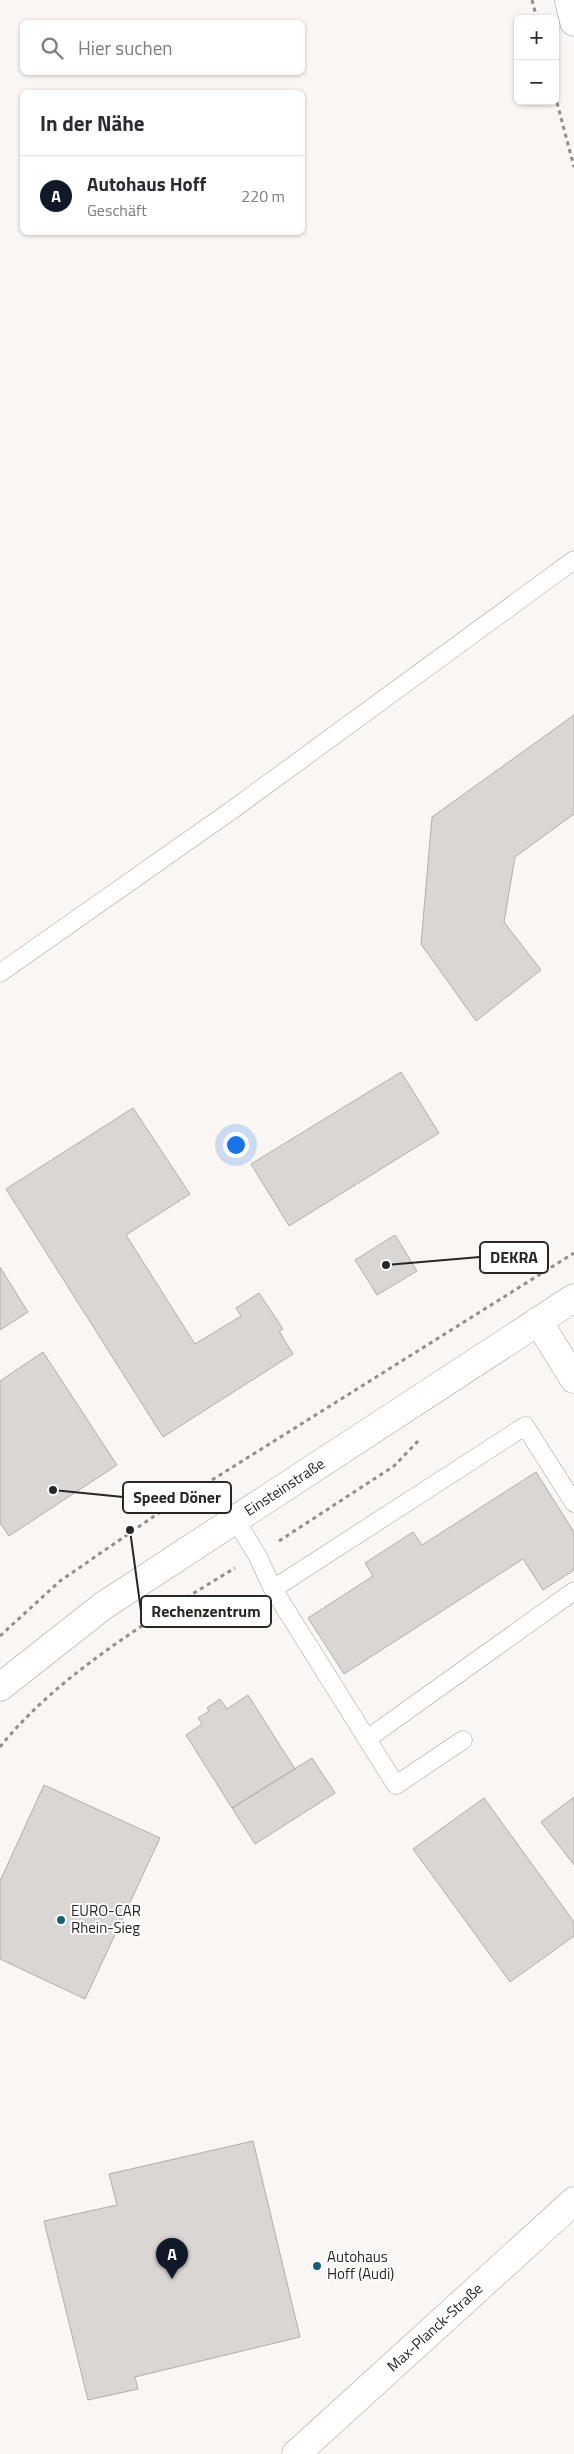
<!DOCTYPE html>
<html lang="de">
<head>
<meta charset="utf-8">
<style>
  body { margin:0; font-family:"Titillium Web",sans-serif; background:#f2f2f3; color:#2b2b33 }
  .controls { position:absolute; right:15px; top:15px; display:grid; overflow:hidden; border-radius:8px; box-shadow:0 1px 4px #0004 }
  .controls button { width:45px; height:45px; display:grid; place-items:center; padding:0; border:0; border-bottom:1px solid #e1e1e2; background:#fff; color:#2b2b33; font:25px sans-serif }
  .you { position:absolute; left:235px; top:1144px; width:18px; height:18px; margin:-12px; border:4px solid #fff; border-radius:50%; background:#1a73e8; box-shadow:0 0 0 8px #1a73e833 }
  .badge { display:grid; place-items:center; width:32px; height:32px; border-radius:50%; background:#111827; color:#fff; font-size:16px; font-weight:700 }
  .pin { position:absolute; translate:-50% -41px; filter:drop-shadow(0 1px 2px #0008) }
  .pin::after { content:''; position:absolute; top:26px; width:18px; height:15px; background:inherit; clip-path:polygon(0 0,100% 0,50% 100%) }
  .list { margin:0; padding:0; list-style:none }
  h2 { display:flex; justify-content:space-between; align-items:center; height:65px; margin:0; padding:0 20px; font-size:21px }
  h2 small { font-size:16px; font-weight:400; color:#7c7c81 }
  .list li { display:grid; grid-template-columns:32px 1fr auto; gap:15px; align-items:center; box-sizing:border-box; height:80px; padding:0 20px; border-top:1px solid #e1e1e2 }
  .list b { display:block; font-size:19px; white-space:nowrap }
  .list p { margin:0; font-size:16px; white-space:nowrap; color:#7c7c81 }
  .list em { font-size:16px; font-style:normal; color:#7c7c81 }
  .icon { flex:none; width:28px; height:28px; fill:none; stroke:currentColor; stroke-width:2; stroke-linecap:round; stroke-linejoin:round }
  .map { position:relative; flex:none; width:574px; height:2454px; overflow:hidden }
  .search { position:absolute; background:#fff; box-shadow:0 1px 4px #0004; left:20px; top:20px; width:285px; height:55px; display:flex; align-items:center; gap:12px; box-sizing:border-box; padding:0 18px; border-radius:8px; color:#7c7c81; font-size:19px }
  .panel { position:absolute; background:#fff; box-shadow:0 1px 4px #0004; left:20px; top:90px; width:285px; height:145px; border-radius:8px }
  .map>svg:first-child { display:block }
</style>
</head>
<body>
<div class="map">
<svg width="574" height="2454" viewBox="0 0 574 2454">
  <rect width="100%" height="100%" fill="#faf6f4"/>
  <path fill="#d9d6d4" stroke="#b1aeac" d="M574,715V814L515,857L504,922L541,970L476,1021L421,944L432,817Z
    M401,1072L439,1133L289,1226L251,1164Z
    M133,1108L190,1194L126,1235L195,1344L241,1316L236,1308L259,1293L283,1329L279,1331L293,1354L163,1437L6,1189Z
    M395,1235L417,1271L377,1295L355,1260Z
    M0,1267L28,1312L0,1330Z
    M43,1352L117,1465L9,1536L0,1523V1381Z
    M536,1472L574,1532V1570L543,1590L523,1559L344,1674L308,1618L373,1576L365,1563L413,1532L422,1545Z
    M248,1695L295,1769L232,1808L186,1735L202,1724L198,1718L209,1711L207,1708L220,1699L227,1709Z
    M312,1758L335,1793L255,1844L232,1808Z
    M44,1785L160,1838L85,1999L0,1959V1881Z
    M574,1797V1865L541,1822Z
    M484,1798L574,1922V1936L510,1982L413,1849Z
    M253,2141L300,2337L135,2377L138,2389L88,2400L44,2221L117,2205L109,2174Z"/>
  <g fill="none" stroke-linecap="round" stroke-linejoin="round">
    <g stroke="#a4a19f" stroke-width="19">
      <path id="service" d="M0,973L232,810L574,560
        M235,1519L257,1555L273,1589L367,1739
        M273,1589L525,1426L574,1503
        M463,1740L396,1785L367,1739L574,1591"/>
    </g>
    <g stroke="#a4a19f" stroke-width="29">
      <g id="minor">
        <path d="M538,1321L574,1379"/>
        <path id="s1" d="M296,2454L574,2201"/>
      </g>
    </g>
    <g stroke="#a4a19f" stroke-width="29">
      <g id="tertiary">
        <path d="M569,0L574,22"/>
        <path id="s2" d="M0,1687L103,1606L574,1298"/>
      </g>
    </g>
    <path stroke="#918e8d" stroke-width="3" stroke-dasharray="4 4" stroke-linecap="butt" d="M532,0L537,19
      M555,95L574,167
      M279,1541L394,1466L419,1440
      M0,1636L60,1581L153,1517L574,1253
      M0,1747C58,1674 156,1616 235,1568"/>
    <use href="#service" stroke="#fff" stroke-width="18"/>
    <use href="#minor" stroke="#fff" stroke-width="28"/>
    <use href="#tertiary" stroke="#fff" stroke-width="28"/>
  </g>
  <g fill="#15636c" stroke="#fff" stroke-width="2">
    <circle cx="61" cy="1920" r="5"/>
    <circle cx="317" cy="2266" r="5"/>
  </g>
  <g text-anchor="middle" stroke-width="4" stroke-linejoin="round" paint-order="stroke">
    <g font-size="15" fill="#282726" stroke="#fff">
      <text dy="5" stroke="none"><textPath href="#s2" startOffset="348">Einsteinstraße</textPath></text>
      <text dy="5" stroke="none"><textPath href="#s1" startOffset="188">Max-Planck-Straße</textPath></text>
    </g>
    <g font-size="15" fill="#282726" stroke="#fff" text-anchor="start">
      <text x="71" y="1916">EURO-CAR<tspan x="71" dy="17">Rhein-Sieg</tspan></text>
      <text x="327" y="2262">Autohaus<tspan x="327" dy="17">Hoff (Audi)</tspan></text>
    </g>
  </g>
  <path fill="none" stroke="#282726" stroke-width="2" d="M386 1265L480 1257M53 1490L123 1497M130 1530L141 1611"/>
  <g fill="#282726" stroke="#fff" stroke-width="2">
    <circle cx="386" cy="1265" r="5"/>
    <circle cx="53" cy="1490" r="5"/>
    <circle cx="130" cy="1530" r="5"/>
  </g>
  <g fill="#fff" stroke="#282726" stroke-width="2">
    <rect x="480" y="1242" width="68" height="31" rx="5"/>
    <rect x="123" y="1482" width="108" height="31" rx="5"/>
    <rect x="141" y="1596" width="130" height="31" rx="5"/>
  </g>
  <g font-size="16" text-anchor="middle" font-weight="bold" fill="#282726">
    <text x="514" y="1263">DEKRA</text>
    <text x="177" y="1503">Speed Döner</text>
    <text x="206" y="1617">Rechenzentrum</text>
  </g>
</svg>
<div class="controls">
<button>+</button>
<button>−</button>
</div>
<div class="you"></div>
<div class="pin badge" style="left:172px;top:2279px">A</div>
<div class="search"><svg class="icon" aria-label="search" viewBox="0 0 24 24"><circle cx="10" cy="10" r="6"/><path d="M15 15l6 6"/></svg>Hier suchen</div>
<section class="panel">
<h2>In der Nähe<small></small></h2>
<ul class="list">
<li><span class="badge">A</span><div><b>Autohaus Hoff</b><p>Geschäft</p></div><em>220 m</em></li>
</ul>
</section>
</div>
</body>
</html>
